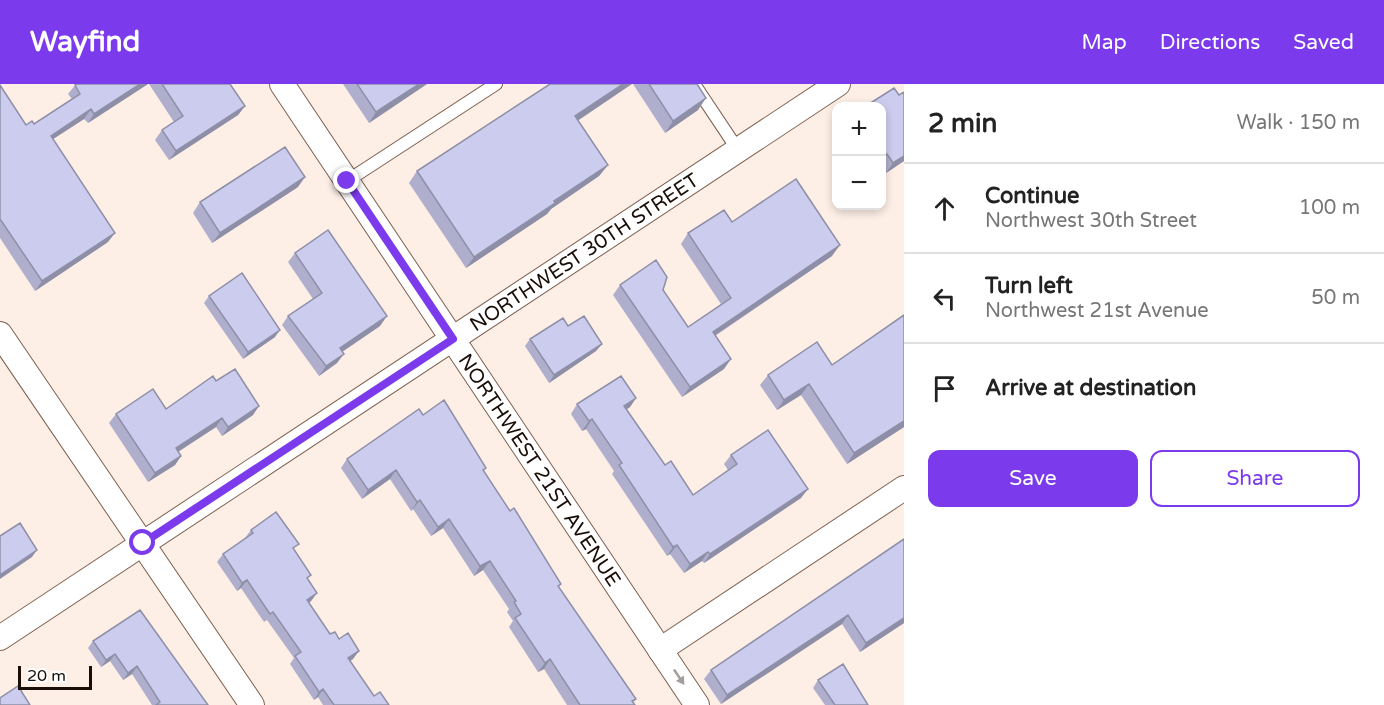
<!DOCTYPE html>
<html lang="en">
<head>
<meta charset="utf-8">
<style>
  body { margin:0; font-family:"Varela Round",sans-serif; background:#f6f6f6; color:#222 }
  .controls { position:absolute; right:18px; top:18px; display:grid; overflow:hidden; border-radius:12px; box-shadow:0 3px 9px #0003 }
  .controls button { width:54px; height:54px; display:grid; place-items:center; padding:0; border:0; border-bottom:2px solid #e0e0e0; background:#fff; color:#222; font:30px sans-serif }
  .scale { position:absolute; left:18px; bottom:15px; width:74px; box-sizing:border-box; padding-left:6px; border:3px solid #190d07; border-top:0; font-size:16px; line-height:21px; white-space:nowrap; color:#190d07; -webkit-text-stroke:4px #fff; paint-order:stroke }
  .stop { position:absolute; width:18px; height:18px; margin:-14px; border:4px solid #7c3aed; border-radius:50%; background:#fff }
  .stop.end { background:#7c3aed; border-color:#fff; box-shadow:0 2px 6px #0008 }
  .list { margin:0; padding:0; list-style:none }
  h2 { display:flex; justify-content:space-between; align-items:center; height:78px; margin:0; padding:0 24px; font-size:26px }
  h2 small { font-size:20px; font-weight:400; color:#767676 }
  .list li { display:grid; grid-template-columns:39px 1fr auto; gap:18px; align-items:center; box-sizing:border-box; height:90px; padding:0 24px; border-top:2px solid #e0e0e0 }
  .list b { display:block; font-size:22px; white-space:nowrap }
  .list p { margin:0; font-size:20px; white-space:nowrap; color:#767676 }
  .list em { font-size:20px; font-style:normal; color:#767676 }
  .actions { display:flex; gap:12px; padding:18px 24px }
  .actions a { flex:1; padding:14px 0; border:2px solid #7c3aed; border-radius:12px; text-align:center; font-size:21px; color:#7c3aed }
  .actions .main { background:#7c3aed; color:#fff }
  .icon { flex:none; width:33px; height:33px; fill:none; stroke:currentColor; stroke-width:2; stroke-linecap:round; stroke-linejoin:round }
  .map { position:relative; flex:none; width:904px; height:621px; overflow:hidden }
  header { display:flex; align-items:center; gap:36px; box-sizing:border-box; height:84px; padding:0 30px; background:#7c3aed; color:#fff }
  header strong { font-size:28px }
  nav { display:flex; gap:33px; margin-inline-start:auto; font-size:21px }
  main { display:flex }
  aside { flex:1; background:#fff }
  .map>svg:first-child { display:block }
</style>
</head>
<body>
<header>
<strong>Wayfind</strong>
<nav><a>Map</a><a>Directions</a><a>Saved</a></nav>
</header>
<main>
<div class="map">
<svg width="904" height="621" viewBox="0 0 904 621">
  <rect width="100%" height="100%" fill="#fdefe6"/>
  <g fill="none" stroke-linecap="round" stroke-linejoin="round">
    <g stroke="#7e604f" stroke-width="14">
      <path id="lane" d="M694,0L738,66
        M347,97L496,0"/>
    </g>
    <g stroke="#7e604f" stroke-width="26">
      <g id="street">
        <path id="s1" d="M282,0L697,621"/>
        <path d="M0,250L252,621"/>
        <path id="s2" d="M0,554L838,0"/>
        <path d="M660,566L904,404"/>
      </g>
    </g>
    <use href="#lane" stroke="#fff" stroke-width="12"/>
    <use href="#street" stroke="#fff" stroke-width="24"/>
  </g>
  <path fill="#afafcd" d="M76,0H148L88,39L84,35L53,55L108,158L35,207L0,154V1L26,41L34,40L72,15L68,10Z
    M149,0H230L245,22L238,31L169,76L155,56L162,46L174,38Z
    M343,0H427L369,39Z
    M633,0H697L698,26L665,49Z
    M904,8V77L886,89L882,83V22H868L869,20L899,11Z
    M578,36L608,81L599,92L551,125L547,130L466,184L409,99L417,87Z
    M298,103L212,159L193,129L200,118Z
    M732,138L832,172L715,252L724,285L682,313L613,211L620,201L663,206L688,243L721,220L681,160L688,149Z
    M295,169L380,242L342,268L337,279L319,292L282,241L288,232L313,215L288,178Z
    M209,212L275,253L243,275L204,219Z
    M530,255L602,260L596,267L549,299L525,262Z
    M832,281L904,343L847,380L801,311L777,326L760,301L768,291Z
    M216,297L253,331L222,352L216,343L178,368L181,372L175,381L148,398L109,339L116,330L166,325Z
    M636,314L630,323L627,325L665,381L693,411L728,386L724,380L731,371L801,414L704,479L702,477L684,489L670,470L667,472L612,390L614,387L586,345L582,347L571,330L577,320Z
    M423,331L486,384L484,387L510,427L561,500L559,503L636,615L633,619L635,621H567L544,585L538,588L509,543L513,537L507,528L509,525L483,486L474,492L443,444L431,452L413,425L411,427L390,395L362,415L341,384L347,375Z
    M251,446L294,466L308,496L317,509L311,517L309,519L330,550L353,575L350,577L374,612L389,621H323L318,613L314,616L290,580L294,574L267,536L264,538L241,504L237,507L217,478L223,470L246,455L245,454Z
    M904,455V539L860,568L842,540L721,620L704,595L711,586Z
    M93,557L208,621H152L132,590L123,596L110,577L101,583L88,564Z
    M818,596L868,621H825L813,604Z"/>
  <path fill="#8e8fa7" d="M140,0H148L88,39L94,30Z
    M419,0H427L369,39L376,28Z
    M623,0H632L567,44L575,32Z
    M706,14L698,26L665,49L673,37Z
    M245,22L238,31L169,76L176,67Z
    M91,25L84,35L44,61L51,52Z
    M904,72V77L886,89L893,79Z
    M608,81L599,92L551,125L547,130L466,184L474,173L554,117Z
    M305,93L298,103L212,159L220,149Z
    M115,149L108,158L35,207L42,197Z
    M840,161L832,172L705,258L713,248Z
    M387,232L380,242L333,274L340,264Z
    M280,246L275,253L243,275L248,268Z
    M602,260L596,267L549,299L554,291Z
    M344,270L337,279L319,292L326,282Z
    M731,275L724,285L682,313L690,303Z
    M809,300L801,311L777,326L784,316Z
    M636,314L630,323L618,331L624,322Z
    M259,322L253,331L222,352L228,343Z
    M222,334L216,343L170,373L176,364Z
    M592,335L586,345L582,347L589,337Z
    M904,337V343L847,380L854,369Z
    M181,372L175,381L148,398L155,389Z
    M396,386L390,395L362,415L368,406Z
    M808,405L801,414L704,479L710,470Z
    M420,416L413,425L411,427L417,418Z
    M449,435L443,444L431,452L438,443Z
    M677,461L670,470L667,472L673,463Z
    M37,466L32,473L0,495V491Z
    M708,468L702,477L684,489L690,480Z
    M490,477L483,486L474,492L480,482Z
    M247,496L241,504L237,507L242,499Z
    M317,509L311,517L301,524L307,516Z
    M848,531L842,540L721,620L727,611Z
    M904,534V539L860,568L866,559Z
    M359,567L353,575L343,582L348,574Z
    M115,570L110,577L101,583L106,576Z
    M550,575L544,585L538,588L545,579Z
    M137,582L132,590L123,596L128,589Z
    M323,605L318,613L314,616L319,608Z"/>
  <path fill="#cbccee" stroke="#8e8fa7" stroke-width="1.5" d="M76,0H140L94,30L91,25L51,52L115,149L42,197L0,135V1L26,41L32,37L34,40L80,10L75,1Z
    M162,0H230L245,22L176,67L162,46L183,32Z
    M357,0H419L376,28Z
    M550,0H623L575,32L608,81L554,117L555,119L474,173L417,87Z
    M649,0H697L706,14L673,37Z
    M894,4L899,11L904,8V72L893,79L887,70L884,72L882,69V22H871L869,20Z
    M285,63L305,93L220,149L200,118Z
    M796,95L840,161L713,248L731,275L690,303L620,201L656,176L667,193L663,206L688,243L731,214L688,149L724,126L732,138Z
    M328,146L387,232L340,264L344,270L326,282L288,232L322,209L295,169Z
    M242,189L280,246L248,268L209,212Z
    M904,231V337L854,369L809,300L784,316L768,291L817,258L832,281Z
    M584,232L602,260L554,291L530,255L563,234L568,242Z
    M235,285L259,322L228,343L222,334L176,364L181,372L155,389L116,330L153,305L166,325L213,292L216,297Z
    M621,292L636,314L624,322L665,381L671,377L693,411L737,380L731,371L768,346L808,405L710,470L708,468L690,480L677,461L673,463L619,381L622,379L592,335L589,337L577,320Z
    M444,316L486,384L483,386L510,427L514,424L561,500L558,502L636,615L632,617L635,621H580L550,575L545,579L515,534L521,530L514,518L516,517L490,477L480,482L449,435L438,443L420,416L417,418L396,386L368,406L347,375L419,325L423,331Z
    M276,428L299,460L293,464L311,491L307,494L317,509L307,516L330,550L335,548L339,555L348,549L359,567L348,574L374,612L380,608L389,621H334L323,605L319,608L295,572L301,568L273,528L270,530L247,496L242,499L223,470L253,449L251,446Z
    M20,439L37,466L0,491V452Z
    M904,455V534L866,559L848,531L727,611L711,586Z
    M140,526L208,621H156L160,618L137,582L128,589L115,570L106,576L93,557Z
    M843,580L868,621H835L818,596Z
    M18,602L30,621H0V614Z"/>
  <defs><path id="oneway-solid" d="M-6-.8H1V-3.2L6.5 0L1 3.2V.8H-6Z" transform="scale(1.5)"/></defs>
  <use fill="#a39e9c" href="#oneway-solid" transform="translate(679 593) rotate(56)"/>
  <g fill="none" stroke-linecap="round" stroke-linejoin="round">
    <path stroke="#7c3aed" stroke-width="8" d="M143,459L453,255L347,97"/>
  </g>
  <g text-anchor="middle" stroke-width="5" stroke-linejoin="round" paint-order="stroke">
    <g font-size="20" fill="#190d07" stroke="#fff">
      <text dy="7" stroke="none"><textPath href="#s2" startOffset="700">NORTHWEST 30TH STREET</textPath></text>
      <text dy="7" stroke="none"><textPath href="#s1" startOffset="464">NORTHWEST 21ST AVENUE</textPath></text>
    </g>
  </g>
</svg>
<div class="controls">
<button>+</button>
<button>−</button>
</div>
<div class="scale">20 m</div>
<div class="stop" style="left:143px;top:459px"></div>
<div class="stop end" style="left:347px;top:97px"></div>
</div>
<aside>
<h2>2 min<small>Walk · 150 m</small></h2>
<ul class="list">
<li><svg class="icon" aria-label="ahead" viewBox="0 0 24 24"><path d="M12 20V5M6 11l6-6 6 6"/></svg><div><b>Continue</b><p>Northwest 30th Street</p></div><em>100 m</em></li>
<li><svg class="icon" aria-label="left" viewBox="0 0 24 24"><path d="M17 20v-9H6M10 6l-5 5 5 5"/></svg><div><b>Turn left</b><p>Northwest 21st Avenue</p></div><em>50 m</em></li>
<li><svg class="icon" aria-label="arrive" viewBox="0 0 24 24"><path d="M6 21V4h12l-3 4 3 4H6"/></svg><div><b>Arrive at destination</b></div></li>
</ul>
<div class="actions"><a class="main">Save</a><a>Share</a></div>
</aside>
</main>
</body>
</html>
